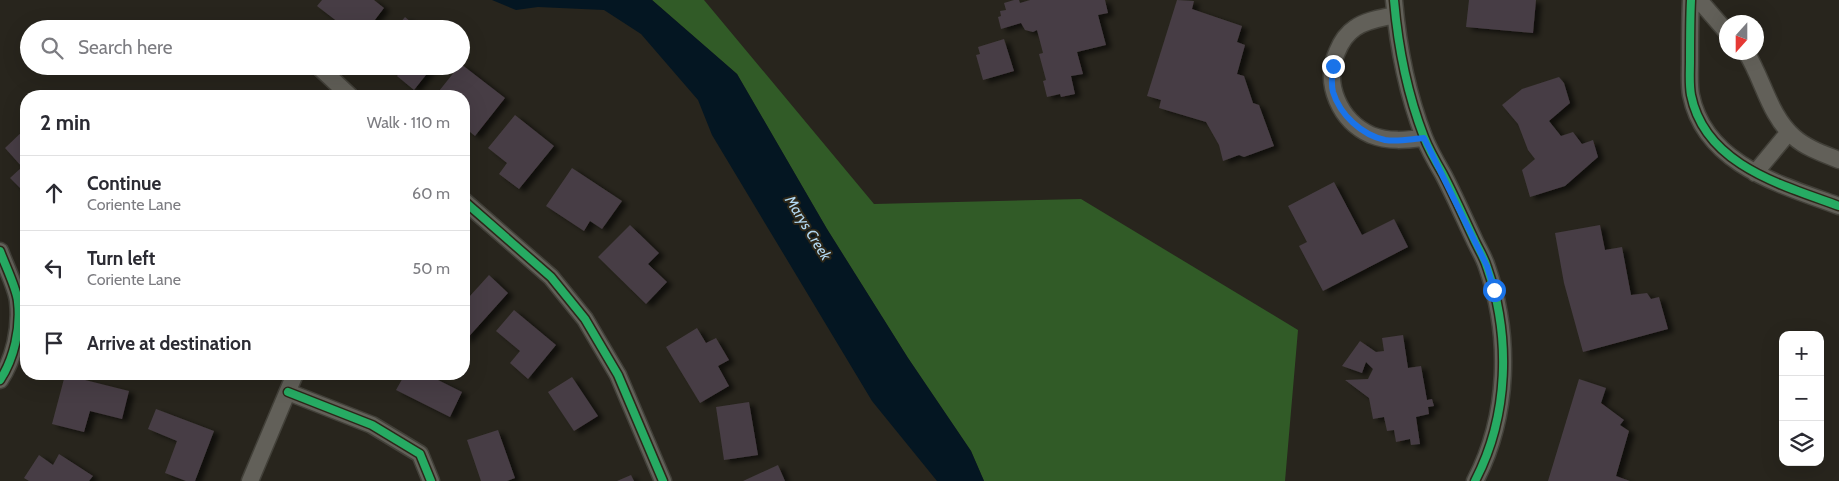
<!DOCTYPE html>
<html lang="en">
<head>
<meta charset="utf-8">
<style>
  body { margin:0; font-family:Cabin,sans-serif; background:#f7f7f7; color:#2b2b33 }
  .controls { position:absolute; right:15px; bottom:15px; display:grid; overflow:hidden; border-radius:10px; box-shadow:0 5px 20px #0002 }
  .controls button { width:45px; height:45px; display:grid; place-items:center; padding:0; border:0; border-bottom:1px solid #e1e1e2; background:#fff; color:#2b2b33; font:25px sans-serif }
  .compass { position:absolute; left:1719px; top:15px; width:45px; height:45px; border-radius:50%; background:#fff; box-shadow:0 5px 20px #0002; rotate:201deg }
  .stop { position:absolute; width:15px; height:15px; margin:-11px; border:4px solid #1a73e8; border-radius:50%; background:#fff }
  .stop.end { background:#1a73e8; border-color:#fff; box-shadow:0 1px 5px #0008 }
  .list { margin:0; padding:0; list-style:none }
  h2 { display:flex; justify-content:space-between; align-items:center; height:65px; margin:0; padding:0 20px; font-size:21px }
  h2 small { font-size:16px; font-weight:400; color:#7c7c81 }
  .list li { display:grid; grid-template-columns:32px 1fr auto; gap:15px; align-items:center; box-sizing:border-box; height:75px; padding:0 20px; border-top:1px solid #e1e1e2 }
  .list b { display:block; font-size:19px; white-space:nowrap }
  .list p { margin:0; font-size:16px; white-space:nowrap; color:#7c7c81 }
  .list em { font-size:16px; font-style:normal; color:#7c7c81 }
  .icon { flex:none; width:28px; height:28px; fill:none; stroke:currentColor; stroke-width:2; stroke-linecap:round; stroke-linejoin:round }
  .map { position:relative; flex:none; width:1839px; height:481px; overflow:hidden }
  .search { position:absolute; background:#fff; box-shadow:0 5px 20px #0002; left:20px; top:20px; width:450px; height:55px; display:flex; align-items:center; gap:12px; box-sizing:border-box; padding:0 18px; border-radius:28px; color:#7c7c81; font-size:19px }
  .panel { position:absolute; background:#fff; box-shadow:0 5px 20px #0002; left:20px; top:90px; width:450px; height:290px; border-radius:20px }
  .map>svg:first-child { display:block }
</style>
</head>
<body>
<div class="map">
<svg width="1839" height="481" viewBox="0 0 1839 481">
  <defs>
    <filter id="shadow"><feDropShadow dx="5.5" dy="3" stdDeviation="2.5" flood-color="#0009"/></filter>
  </defs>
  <rect width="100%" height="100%" fill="#28251d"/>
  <path fill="#315b27" d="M652,0H704L874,204L1081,199L1298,330L1285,481H984L971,451L908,358L827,229L737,74Z"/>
  <path fill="#041622" d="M492,0H652L737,74L827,229L908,358L971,451L984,481H937L872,401L712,135L698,100L641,34L604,10L538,7L516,10Z"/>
  <path fill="#473e44" filter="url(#shadow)" d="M322,0H374L384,8L368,29H347L317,6Z
    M1014,0H1019L1020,3L1030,0H1105L1108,13L1098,15L1106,45L1077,52L1083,74L1071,76L1075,94L1061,97L1060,94L1047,97L1043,81L1046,80L1039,54L1043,53L1037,30L1033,32L1025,30L1021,23L1001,29L998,17L1001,16L1000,11L1006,10L1004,3Z
    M1177,0L1194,1L1192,9L1242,26L1237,42L1245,45L1237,74L1244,76L1253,103L1259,105L1274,146L1244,157L1239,155L1223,161L1219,145L1206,122L1159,108L1161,100L1147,96Z
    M1469,0H1536L1533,33L1466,27Z
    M405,17L419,29H395Z
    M1004,39L1014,71L983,80L976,55L980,54L978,47Z
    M461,64L505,98L475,136L464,127V96H435L459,66H461Z
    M405,66H433L414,90L397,76Z
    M1559,77L1564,83L1570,103L1549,121L1561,136L1573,132L1582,144L1593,140L1598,157L1565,186L1530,197L1522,170L1535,159L1528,150L1518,124L1502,105L1522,89Z
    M515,115L554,146L519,189L499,174L507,163L488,148Z
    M26,128V192L25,193L10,178L22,167L5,148Z
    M572,168L622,201L602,229L590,221L584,231L546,206Z
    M1334,182L1362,235L1394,219L1408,247L1323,291L1299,246L1307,242L1288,206Z
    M630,225L659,253L648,264L667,282L646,304L598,257Z
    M1600,225L1605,250L1622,247L1631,295L1647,293L1651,299L1659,297L1668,329L1583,352L1564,283L1555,233Z
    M489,275L508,293L464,342V292L469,297Z
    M514,310L556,345L528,379L510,363L520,351L496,331Z
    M697,328L706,343L716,338L729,360L718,366L729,386L700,403L666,347Z
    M1403,335L1408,368L1421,366L1427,400L1432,399L1434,406L1428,407L1429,414L1416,417L1420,444L1411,445L1410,439L1396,442L1394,430L1387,431L1384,417L1373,419L1369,398L1345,380L1368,379L1373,369L1366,362L1362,373L1342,366L1360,341L1376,352L1384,351L1382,338Z
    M405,374H426L462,392L450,417L396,390Z
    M65,375L129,391L122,419L90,411L84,432L52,424Z
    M572,377L598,416L574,431L548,392Z
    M1579,379L1606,388L1601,403L1624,420L1620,425L1629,431L1616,476L1630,481H1548Z
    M749,402L758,455L724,460L716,407Z
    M156,409L214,431L195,481H186L165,473L177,441L148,429Z
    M498,430L515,478L507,481H481L467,440Z
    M59,454L93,476L89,481H29L24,478L39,455L53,465Z
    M778,465L785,481H743Z
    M631,475L634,481H617Z"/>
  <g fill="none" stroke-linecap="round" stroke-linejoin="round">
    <g stroke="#424039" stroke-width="19">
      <path id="street" d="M1394,0C1398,47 1407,93 1424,137C1429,150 1436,162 1443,174C1454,195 1464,218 1474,239C1478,248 1484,257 1487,267C1511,336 1509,416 1475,481
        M1691,0C1690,20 1690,41 1690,61C1690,72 1689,84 1691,95C1705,165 1782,185 1839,206
        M1699,0L1726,31
        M1395,15C1382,18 1366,20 1355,28C1346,34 1341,42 1337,52C1323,84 1340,121 1371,135C1389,142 1406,140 1424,138
        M1746,52C1763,79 1769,115 1794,137C1806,148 1824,154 1839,160
        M318,66L350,96
        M1755,173L1789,132
        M464,201L551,277L585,319L618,375L663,481
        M0,251C5,265 17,289 18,302C21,328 14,359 0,380
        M288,392L372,425L420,454L431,481
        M250,481L295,374"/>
    </g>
    <use href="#street" stroke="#626059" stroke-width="16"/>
    <g stroke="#2c2719" stroke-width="11">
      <path id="cycleway" d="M1394,0C1398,47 1407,93 1424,137C1429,150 1436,162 1443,174C1454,195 1464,218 1474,239C1478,248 1484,257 1487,267C1511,336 1509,416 1475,481
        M1691,0C1690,20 1690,41 1690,61C1690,72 1689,84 1691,95C1705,165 1782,185 1839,206
        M464,201L551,277L585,319L618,375L663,481
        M0,251C5,265 17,289 18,302C21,328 14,359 0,380
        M288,392L372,425L420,454L431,481"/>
    </g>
    <use href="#cycleway" stroke="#26ab63" stroke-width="8"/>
  </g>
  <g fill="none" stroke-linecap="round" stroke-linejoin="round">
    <path stroke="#1a73e8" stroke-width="6" d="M1333,66C1332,74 1331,84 1333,92C1340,115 1362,135 1385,140C1398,142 1411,139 1424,138L1487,266L1494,290"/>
  </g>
  <g text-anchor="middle" stroke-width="4" stroke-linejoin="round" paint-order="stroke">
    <g font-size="15" font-style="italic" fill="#b2d8f1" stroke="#2c2719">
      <text transform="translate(808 228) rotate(58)" y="5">Marys Creek</text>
    </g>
  </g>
</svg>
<div class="controls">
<button>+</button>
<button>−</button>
<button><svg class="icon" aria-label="layers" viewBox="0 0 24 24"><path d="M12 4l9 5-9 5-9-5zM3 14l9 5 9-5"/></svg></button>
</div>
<svg class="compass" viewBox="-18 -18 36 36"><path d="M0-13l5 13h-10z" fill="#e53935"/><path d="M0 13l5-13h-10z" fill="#7c7c81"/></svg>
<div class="stop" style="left:1494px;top:290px"></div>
<div class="stop end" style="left:1333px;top:66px"></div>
<div class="search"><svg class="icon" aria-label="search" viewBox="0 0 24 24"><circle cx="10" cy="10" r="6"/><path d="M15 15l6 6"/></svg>Search here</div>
<section class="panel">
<h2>2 min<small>Walk · 110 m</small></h2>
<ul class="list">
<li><svg class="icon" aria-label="ahead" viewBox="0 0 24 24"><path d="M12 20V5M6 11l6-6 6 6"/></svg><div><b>Continue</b><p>Coriente Lane</p></div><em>60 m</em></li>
<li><svg class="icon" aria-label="left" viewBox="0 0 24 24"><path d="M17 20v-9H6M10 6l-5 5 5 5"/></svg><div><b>Turn left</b><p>Coriente Lane</p></div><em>50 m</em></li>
<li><svg class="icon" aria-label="arrive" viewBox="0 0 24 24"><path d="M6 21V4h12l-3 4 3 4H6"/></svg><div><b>Arrive at destination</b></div></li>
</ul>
</section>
</div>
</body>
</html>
